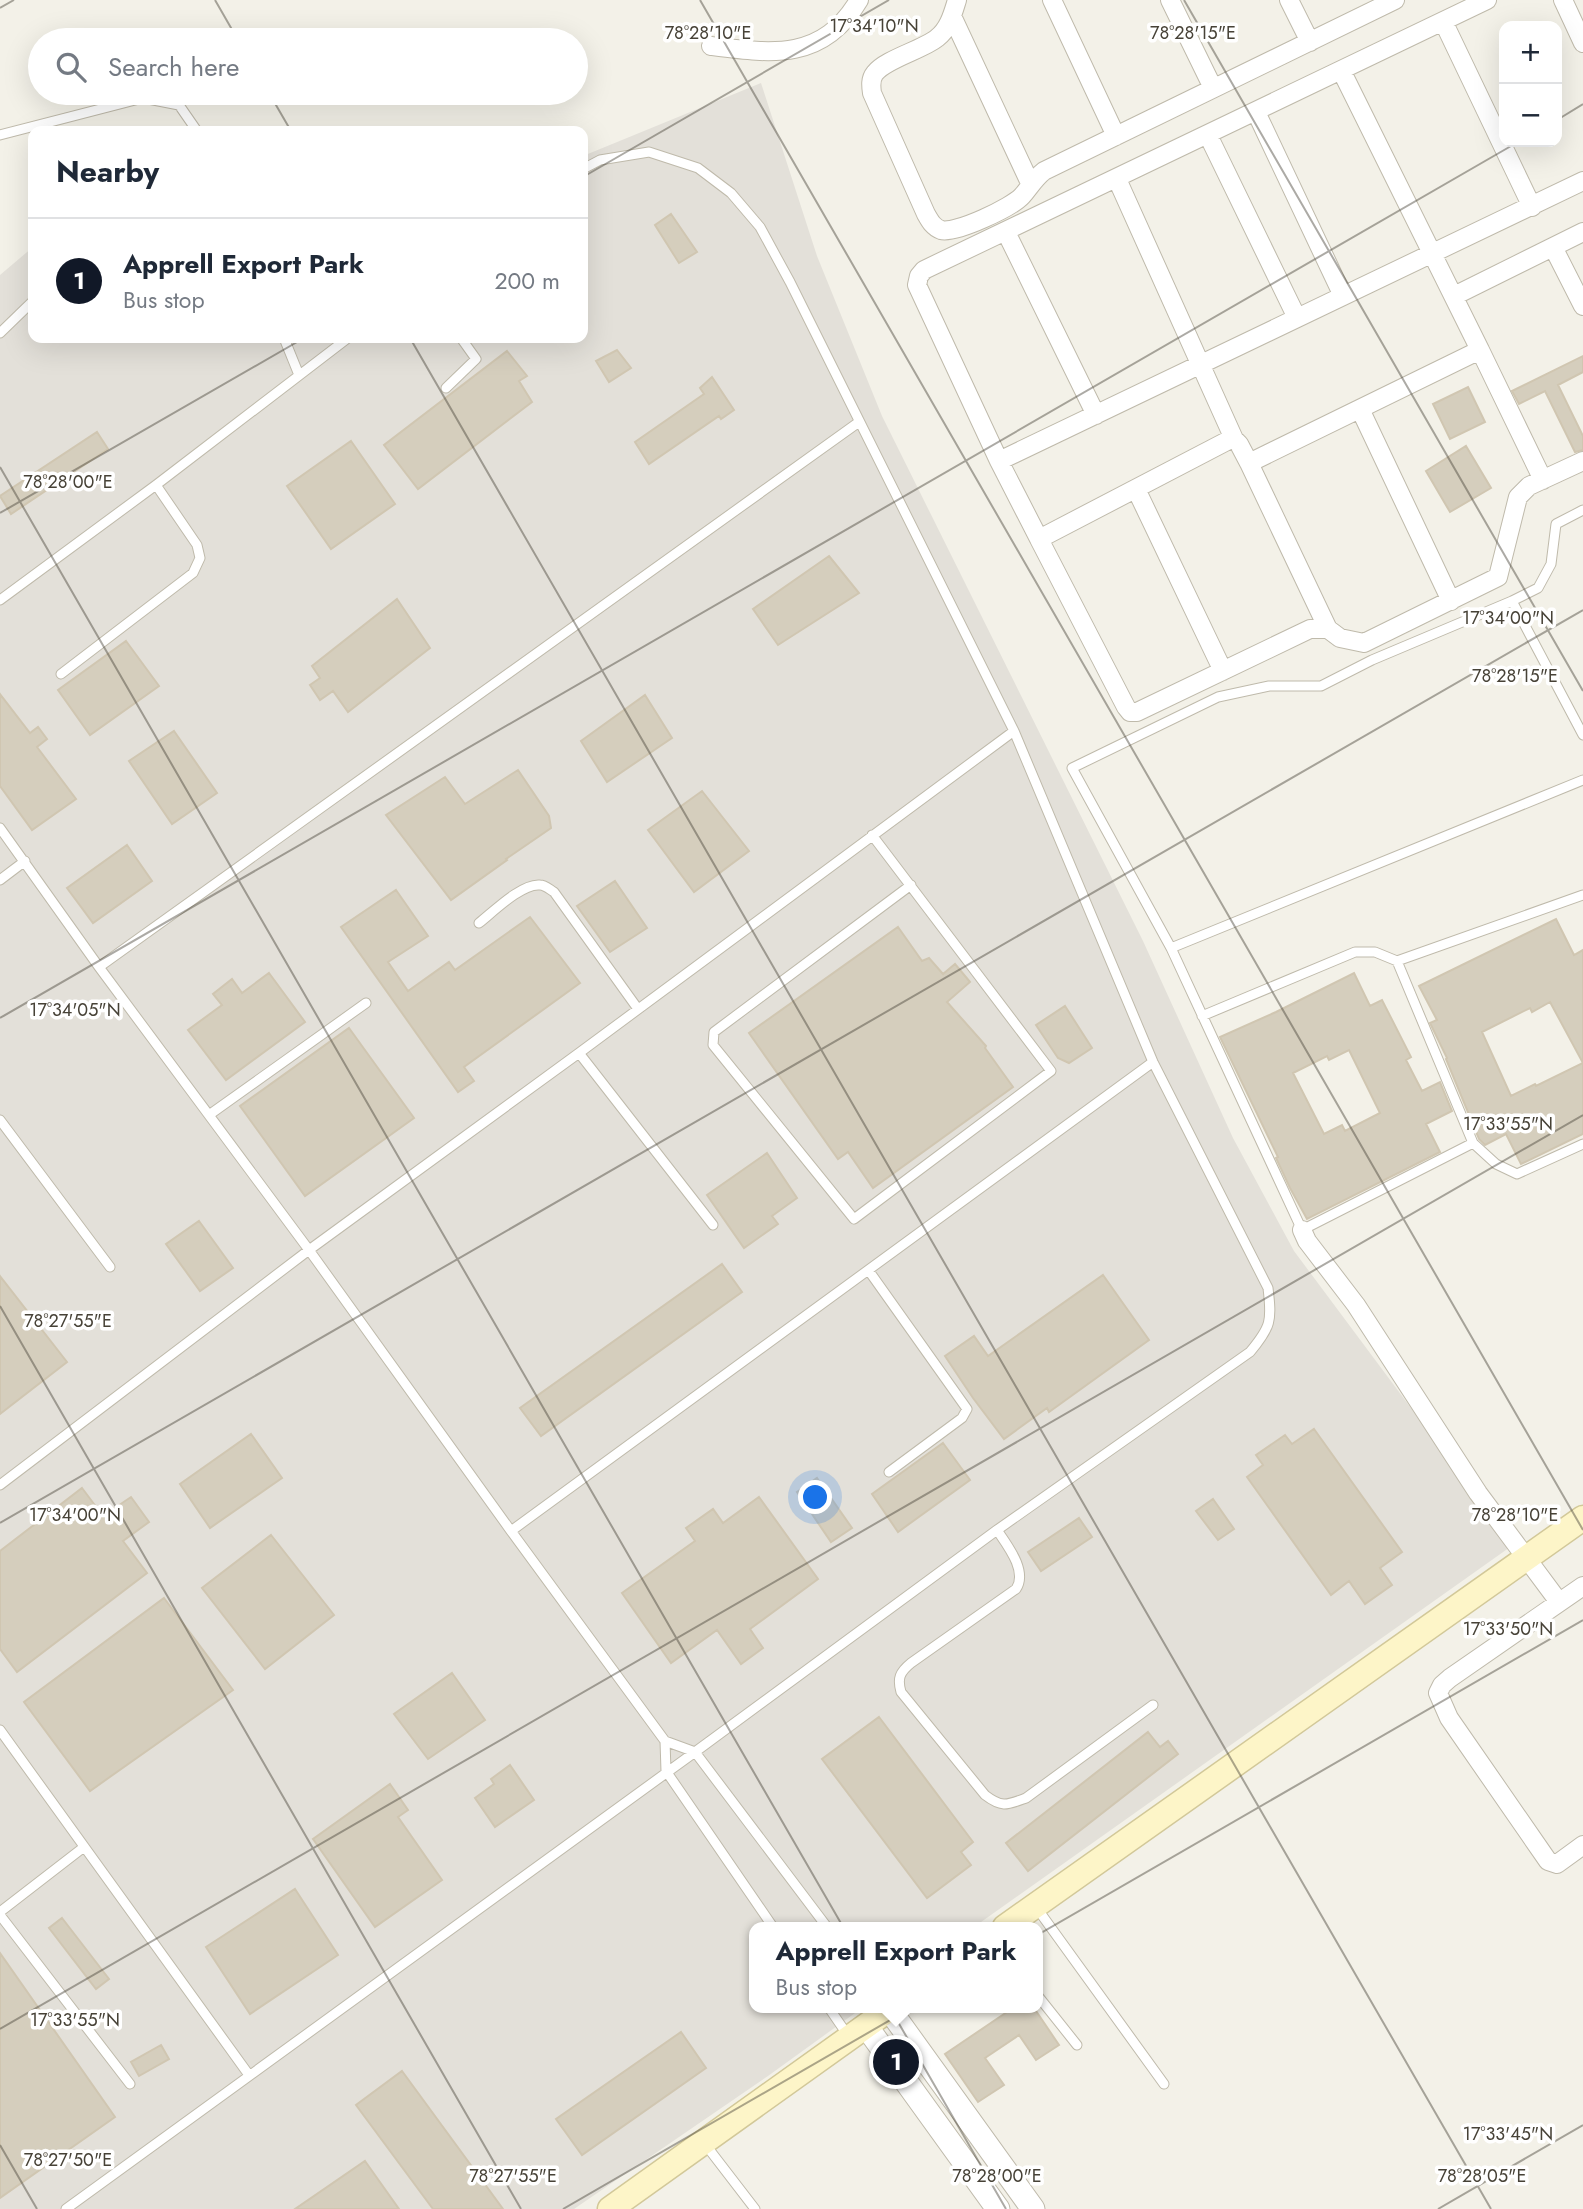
<!DOCTYPE html>
<html lang="en">
<head>
<meta charset="utf-8">
<style>
  body { margin:0; font-family:Jost,sans-serif; background:#f2f2f3; color:#1f2937 }
  .controls { position:absolute; right:21px; top:21px; display:grid; overflow:hidden; border-radius:14px; box-shadow:0 7px 28px #0002 }
  .controls button { width:63px; height:63px; display:grid; place-items:center; padding:0; border:0; border-bottom:2px solid #e0e1e3; background:#fff; color:#1f2937; font:35px sans-serif }
  .you { position:absolute; left:816px; top:1498px; width:24px; height:24px; margin:-18px; border:5px solid #fff; border-radius:50%; background:#1a73e8; box-shadow:0 0 0 10px #1a73e833 }
  .badge { display:grid; place-items:center; width:46px; height:46px; border-radius:50%; background:#111827; color:#fff; font-size:23px; font-weight:700 }
  .pin { position:absolute; translate:-50% -50%; border:4px solid #fff; box-shadow:0 2px 7px #0006 }
  .popup { position:absolute; left:749px; top:1922px; width:294px; height:91px; box-sizing:border-box; display:grid; place-content:center; border-radius:14px; background:#fff; filter:drop-shadow(0 2px 5px #0005); font-size:23px; white-space:nowrap; color:#747a83 }
  .popup b { font-size:26px; color:#1f2937 }
  .popup::after { content:''; position:absolute; left:50%; top:100%; margin-left:-14px; border:14px solid transparent; border-top-color:#fff }
  .list { margin:0; padding:0; list-style:none }
  h2 { display:flex; justify-content:space-between; align-items:center; height:91px; margin:0; padding:0 28px; font-size:30px }
  h2 small { font-size:23px; font-weight:400; color:#747a83 }
  .list li { display:grid; grid-template-columns:46px 1fr auto; gap:21px; align-items:center; box-sizing:border-box; height:126px; padding:0 28px; border-top:2px solid #e0e1e3 }
  .list b { display:block; font-size:26px; white-space:nowrap }
  .list p { margin:0; font-size:23px; white-space:nowrap; color:#747a83 }
  .list em { font-size:23px; font-style:normal; color:#747a83 }
  .icon { flex:none; width:38px; height:38px; fill:none; stroke:currentColor; stroke-width:2; stroke-linecap:round; stroke-linejoin:round }
  .map { position:relative; flex:none; width:1583px; height:2209px; overflow:hidden }
  .search { position:absolute; background:#fff; box-shadow:0 7px 28px #0002; left:28px; top:28px; width:560px; height:77px; display:flex; align-items:center; gap:18px; box-sizing:border-box; padding:0 24px; border-radius:38px; color:#747a83; font-size:26px }
  .panel { position:absolute; background:#fff; box-shadow:0 7px 28px #0002; left:28px; top:126px; width:560px; height:217px; border-radius:14px }
  .map>svg:first-child { display:block }
</style>
</head>
<body>
<div class="map">
<svg width="1583" height="2209" viewBox="0 0 1583 2209">
  <rect width="100%" height="100%" fill="#f3f1e8"/>
  <path fill="#e3e0d9" d="M761,83L817,256L882,416L1143,941L1233,1138L1294,1251L1513,1545L974,1927H754V2008H862L768,2076L574,2209H0V275L33,247V338H583V156Z"/>
  <path fill="#d5cebd" stroke="#d0c6b1" stroke-width="2" fill-rule="evenodd" d="M671,214L697,252L679,263L655,225Z
    M617,350L631,368L609,382L596,361Z
    M507,351L527,376L519,381L532,402L418,489L384,445Z
    M1583,356V372L1558,385L1583,436V450L1575,452L1545,391L1519,404L1512,391Z
    M712,377L734,410L721,419L719,416L649,464L635,442L704,394L700,388Z
    M1468,387L1485,422L1450,439L1433,404Z
    M97,432L108,449L11,514L0,496Z
    M351,441L395,504L331,549L287,486Z
    M1466,446L1491,488L1450,512L1426,471Z
    M829,556L859,593L778,645L753,609Z
    M397,599L430,648L348,712L333,691L320,700L310,685L320,678L312,666Z
    M126,641L159,686L90,735L58,690Z
    M0,694L30,733L38,727L47,739L37,747L76,799L32,830L0,786Z
    M645,695L672,738L607,782L581,741Z
    M174,731L217,793L172,824L129,761Z
    M518,770L549,816L551,828L506,859L507,860L451,900L386,815L445,777L465,804Z
    M702,791L749,851L694,892L648,830Z
    M127,845L152,881L93,923L67,888Z
    M615,881L647,928L610,952L577,906Z
    M396,890L428,936L388,962L408,991L449,962L455,970L530,917L580,983L464,1067L474,1081L458,1092L341,927Z
    M1556,919L1574,955L1583,950V1134L1521,1164L1506,1134L1485,1145L1479,1139L1446,1059L1447,1058L1430,1023L1437,1020L1419,986ZM1550,1002L1583,1063L1536,1086L1535,1084L1511,1096L1482,1032L1530,1008L1532,1012Z
    M898,927L922,961L929,958L943,974L955,964L970,982L947,1002L986,1046L985,1048L1013,1087L873,1188L848,1152L838,1159L749,1033Z
    M269,973L305,1022L226,1080L188,1030L222,1005L213,994L232,979L242,993Z
    M1354,973L1370,1006L1382,1000L1411,1057L1406,1060L1422,1091L1440,1082L1452,1111L1426,1124L1440,1152L1307,1219L1290,1188L1276,1158L1278,1157L1220,1037L1276,1012ZM1349,1050L1380,1113L1345,1131L1342,1125L1324,1134L1293,1073L1327,1056L1329,1060Z
    M1065,1006L1092,1048L1069,1063L1058,1058L1036,1025Z
    M349,1028L414,1118L305,1196L240,1106Z
    M767,1153L797,1198L772,1216L778,1224L744,1248L707,1195Z
    M199,1221L233,1268L200,1291L166,1244Z
    M722,1264L742,1292L541,1436L520,1408Z
    M1103,1275L1149,1340L1049,1412L1047,1408L1004,1439L973,1398L945,1356L974,1336L988,1356Z
    M0,1276L67,1362L0,1414Z
    M1314,1429L1402,1552L1380,1568L1392,1585L1365,1604L1349,1581L1331,1595L1247,1477L1263,1465L1256,1455L1285,1435L1292,1444Z
    M251,1434L282,1478L210,1528L180,1484Z
    M943,1443L970,1480L898,1532L872,1494Z
    M817,1478L852,1528L831,1542L797,1492Z
    M82,1488L103,1516L131,1497L149,1522L123,1541L147,1573L17,1672L0,1649V1551Z
    M759,1497L818,1579L750,1629L763,1648L741,1664L717,1630L671,1663L622,1593L695,1541L686,1528L713,1509L723,1523Z
    M1213,1499L1234,1529L1218,1540L1196,1511Z
    M1079,1518L1092,1537L1041,1571L1028,1552Z
    M271,1535L334,1615L265,1669L202,1588Z
    M164,1598L233,1690L90,1791L24,1702Z
    M452,1673L485,1720L428,1759L394,1714Z
    M879,1717L973,1842L961,1852L971,1865L927,1898L822,1759Z
    M1148,1732L1160,1747L1168,1741L1178,1754L1028,1871L1006,1843Z
    M510,1765L534,1800L495,1827L475,1798L494,1784L491,1779Z
    M390,1784L408,1810L398,1817L442,1880L375,1927L313,1839Z
    M295,1889L338,1955L250,2014L206,1947Z
    M62,1918L109,1979L96,1989L49,1928Z
    M0,1953L115,2117L0,2198Z
    M1013,2008H1034L1059,2045L1036,2060L1019,2035L985,2058L1004,2085L978,2102L945,2054Z
    M681,2032L706,2068L582,2155L556,2119Z
    M161,2045L169,2059L139,2076L131,2062Z
    M402,2071L503,2209H433L356,2105Z
    M365,2161L399,2209H295Z"/>
  <g fill="none" stroke-linecap="round" stroke-linejoin="round">
    <g stroke="#bfbaab" stroke-width="11">
      <path id="service" d="M0,135L143,98L179,105L197,131
        M0,333L33,301
        M284,338L299,375
        M446,388L476,359L461,338
        M1583,510L1556,524L1551,564L1538,588L1512,601L1372,660L1321,686H1269L1218,697L1072,768L1171,948L1583,780
        M0,600L156,485L348,338
        M1512,601L1583,735
        M61,674L193,573L200,558L197,545L156,485
        M0,828L99,967L309,1250L511,1531L665,1741L695,1752L827,1927
        M872,835L1051,1071L854,1219L713,1045L714,1032L911,885
        M0,880L25,861
        M479,923C493,912 522,883 540,885C545,885 549,889 554,892L638,1009
        M1171,948L1302,1230L1473,1143L1496,1164L1517,1174L1583,1144
        M1397,961L1583,895
        M99,967L859,422
        M1202,1016L1355,952H1375L1397,961L1473,1143
        M579,1053L713,1225
        M209,1115L366,1003
        M0,1120L110,1267
        M869,1271L967,1409L962,1418L889,1472
        M0,1485L309,1250L579,1053L1014,731
        M997,1530C1007,1545 1028,1571 1016,1589L911,1663C900,1672 897,1678 901,1692L985,1795C1002,1808 1007,1805 1026,1798L1153,1705
        M511,1531L1153,1062
        M0,1730L249,2075
        M665,1741L666,1771L773,1927
        M1036,1907L1164,2084
        M0,1912L84,1847
        M0,1915L130,2084
        M1038,1996L1077,2045
        M829,2008L849,2037
        M705,2144L755,2209
        M66,2209L695,1752L997,1530L1250,1352C1271,1327 1272,1321 1268,1288L1153,1062L1014,731L790,282L760,227L731,193L698,168L649,152L600,160L583,169"/>
    </g>
    <g stroke="#bfbaab" stroke-width="20">
      <path id="minor" d="M957,0C953,13 949,29 937,38C922,50 886,59 875,73C870,79 871,86 872,93L926,214C930,221 933,227 941,230C956,234 1012,207 1022,196C1030,187 1034,179 1044,171L1395,0
        M1052,0L1116,136
        M1170,0L1213,88
        M1289,0L1310,42
        M1487,0L924,270L919,276L917,285L999,461L1583,181
        M1563,0L1583,43
        M952,16L1030,183
        M1443,21L1532,207
        M711,46C773,54 823,61 859,0
        M1256,112L1343,296
        M1208,135L1297,318
        M1117,179L1234,439L1239,444L1249,463L1328,629
        M1006,232L1096,415
        M1553,247L1583,306
        M1454,296L1583,232
        M1480,350L1543,480
        M1360,409L1451,601
        M999,461L1039,539L1229,440L1234,439
        M1249,463L1480,350L1341,70
        M1136,489L1223,671
        M1039,539L1126,707L1130,712H1137L1310,629H1328L1340,638L1364,643L1498,577L1518,497L1529,486L1583,461
        M1302,1230L1307,1241L1356,1305L1478,1493L1559,1602
        M1583,1586L1450,1678L1442,1685L1438,1693L1449,1718L1548,1861L1557,1864L1583,1845"/>
    </g>
    <g stroke="#bfbaab" stroke-width="25">
      <path id="tertiary" d="M889,2009L1033,2209
        M866,2026L998,2209"/>
    </g>
    <g stroke="#d2c899" stroke-width="27">
      <path id="secondary" d="M1005,1927L1583,1518
        M610,2209L891,2008"/>
    </g>
    <use href="#service" stroke="#fff" stroke-width="9"/>
    <use href="#minor" stroke="#fff" stroke-width="18"/>
    <use href="#tertiary" stroke="#fff" stroke-width="23"/>
    <use href="#secondary" stroke="#fdf5c8" stroke-width="24"/>
  </g>
  <path fill="none" stroke="#474237" stroke-width="2" stroke-opacity="0.45" d="M215,0L238,40M700,0L1583,1530M1184,0L1583,691M0,8L14,0M269,93L291,131M1557,120L1583,104M583,177L889,0M410,338L1491,2209M0,467L1006,2209M0,513L304,338M0,1018L1518,142M0,1306L521,2209M0,1523L1583,610M0,2029L1583,1115M0,2145L37,2209M563,2209L1583,1620M1438,2209L1583,2125"/>
  <g font-size="18" text-anchor="middle" fill="#474237" stroke="#fff" stroke-width="7" stroke-linejoin="round" paint-order="stroke">
    <text x="874" y="32">17°34'10"N</text>
    <text x="708" y="39">78°28'10"E</text>
    <text x="1193" y="39">78°28'15"E</text>
    <text x="68" y="488">78°28'00"E</text>
    <text x="1508" y="624">17°34'00"N</text>
    <text x="1515" y="682">78°28'15"E</text>
    <text x="75" y="1016">17°34'05"N</text>
    <text x="1508" y="1130">17°33'55"N</text>
    <text x="68" y="1327">78°27'55"E</text>
    <text x="75" y="1521">17°34'00"N</text>
    <text x="1515" y="1521">78°28'10"E</text>
    <text x="1508" y="1635">17°33'50"N</text>
    <text x="75" y="2026">17°33'55"N</text>
    <text x="1508" y="2140">17°33'45"N</text>
    <text x="68" y="2166">78°27'50"E</text>
    <text x="513" y="2182">78°27'55"E</text>
    <text x="997" y="2182">78°28'00"E</text>
    <text x="1482" y="2182">78°28'05"E</text>
  </g>
</svg>
<div class="controls">
<button>+</button>
<button>−</button>
</div>
<div class="you"></div>
<div class="pin badge" style="left:896px;top:2062px">1</div>
<div class="popup"><b>Apprell Export Park</b>Bus stop</div>
<div class="search"><svg class="icon" aria-label="search" viewBox="0 0 24 24"><circle cx="10" cy="10" r="6"/><path d="M15 15l6 6"/></svg>Search here</div>
<section class="panel">
<h2>Nearby<small></small></h2>
<ul class="list">
<li><span class="badge">1</span><div><b>Apprell Export Park</b><p>Bus stop</p></div><em>200 m</em></li>
</ul>
</section>
</div>
</body>
</html>
